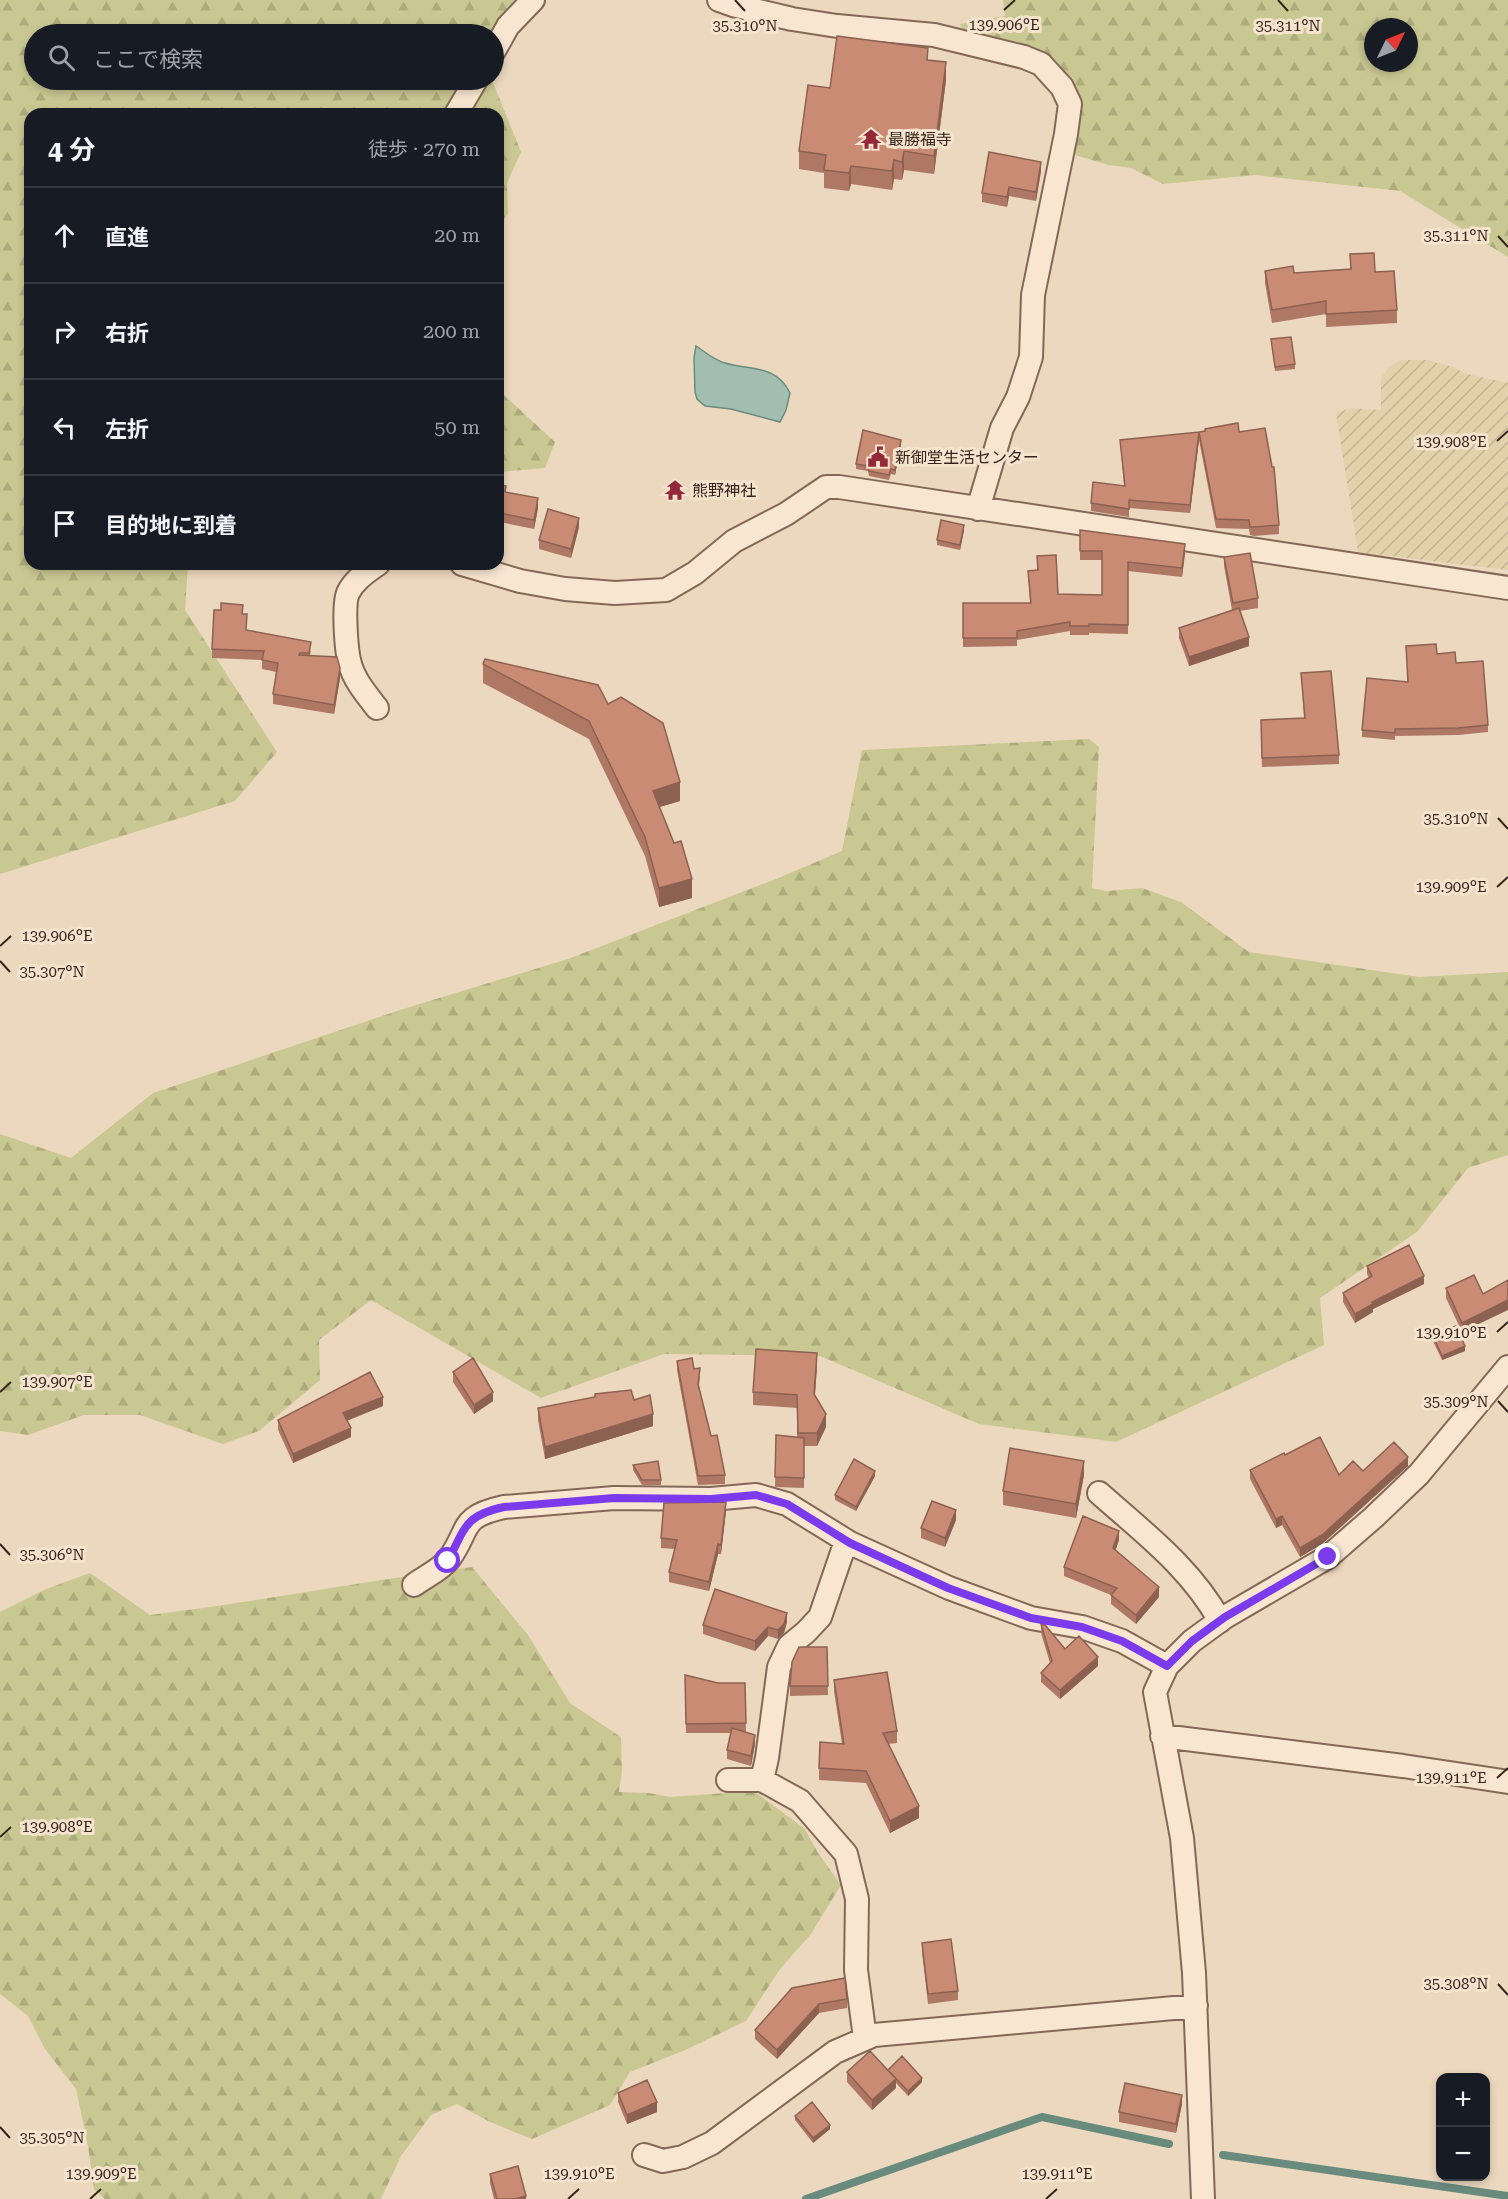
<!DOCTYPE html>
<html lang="ja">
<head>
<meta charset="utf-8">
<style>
  body { margin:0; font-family:"Roboto Serif","Noto Sans JP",serif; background:#20242c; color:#f1f3f6 }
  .controls { position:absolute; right:18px; bottom:18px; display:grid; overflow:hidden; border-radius:12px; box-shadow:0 3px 9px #0003 }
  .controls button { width:54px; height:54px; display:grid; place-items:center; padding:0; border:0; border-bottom:2px solid #363941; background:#171b24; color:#f1f3f6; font:30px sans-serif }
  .compass { position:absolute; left:1364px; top:18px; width:54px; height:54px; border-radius:50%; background:#171b24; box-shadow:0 3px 9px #0003; rotate:47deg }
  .stop { position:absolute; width:18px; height:18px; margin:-14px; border:4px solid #7c3aed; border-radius:50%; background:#fff }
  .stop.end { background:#7c3aed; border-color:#fff; box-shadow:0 2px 6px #0008 }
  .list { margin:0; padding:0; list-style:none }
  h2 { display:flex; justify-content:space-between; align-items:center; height:78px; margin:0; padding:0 24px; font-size:26px }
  h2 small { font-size:20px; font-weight:400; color:#9ea1a6 }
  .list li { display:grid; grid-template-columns:39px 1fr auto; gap:18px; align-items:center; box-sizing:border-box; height:96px; padding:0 24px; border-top:2px solid #363941 }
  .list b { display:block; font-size:22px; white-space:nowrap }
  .list em { font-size:20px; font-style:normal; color:#9ea1a6 }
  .icon { flex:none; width:33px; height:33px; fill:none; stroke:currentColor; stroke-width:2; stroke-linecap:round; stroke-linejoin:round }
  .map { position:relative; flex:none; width:1508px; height:2199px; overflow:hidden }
  .search { position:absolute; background:#171b24; box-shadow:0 3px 9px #0003; left:24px; top:24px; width:480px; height:66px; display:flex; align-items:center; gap:15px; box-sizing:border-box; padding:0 21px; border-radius:33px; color:#9ea1a6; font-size:22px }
  .panel { position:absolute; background:#171b24; box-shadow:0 3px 9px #0003; left:24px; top:108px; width:480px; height:462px; border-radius:18px }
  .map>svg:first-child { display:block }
</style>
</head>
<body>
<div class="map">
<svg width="1508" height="2199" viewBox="0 0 1508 2199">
  <defs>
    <pattern id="farmland-furrows" width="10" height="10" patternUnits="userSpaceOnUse" patternTransform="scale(1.5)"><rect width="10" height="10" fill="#e2d1ab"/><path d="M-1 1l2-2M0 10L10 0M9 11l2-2" fill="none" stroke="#c2b393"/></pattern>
    <pattern id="forest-firs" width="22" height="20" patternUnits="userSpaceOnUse" patternTransform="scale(1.5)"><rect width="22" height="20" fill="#cac892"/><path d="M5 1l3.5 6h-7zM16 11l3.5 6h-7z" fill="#aeac7d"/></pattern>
  </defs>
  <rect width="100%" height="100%" fill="#ecd8be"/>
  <path fill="url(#farmland-furrows)" d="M1400,360H1427L1453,367L1467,374L1508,383V570L1358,552L1336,413L1351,408L1381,410V378L1389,367Z"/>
  <path fill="url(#forest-firs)" fill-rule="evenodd" d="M0,0H526L492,34H34V80H492L521,152L507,183L508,213L498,228V114H30V564H188L185,610L277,752L235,801L0,874Z
    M1003,0H1508V257L1400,191L1255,175L1163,184L1131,168L1109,165L1074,155L1077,95L1059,66L1020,43L962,29L960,24L1005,16ZM1373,27H1409V63H1373Z
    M498,371L504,395L555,442L545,468L498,472Z
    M1089,739L1099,747L1092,888L1107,891L1142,888L1181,902L1249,952L1419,977L1508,972V1155L1468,1168L1417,1232L1320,1298L1324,1345L1116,1442L979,1424L820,1356L664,1354L541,1398L371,1300L319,1340L320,1380L259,1431L223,1444L140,1415H84L28,1435L0,1431V1134L71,1158L153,1093L403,1009L568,959L776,879L842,851L862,750Z
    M472,1567L528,1635L570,1703L621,1737L622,1772L619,1792L649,1793L670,1797L754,1791L805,1829L818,1853L841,1885L811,1934L780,1969L746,2021L683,2051L630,2072L610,2105L532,2139L490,2122L457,2104L431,2115L401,2156L381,2199H105L94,2190L88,2146L76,2089L45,2049L28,2016L0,1994V1612L46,1589L90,1573L150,1615C257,1602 364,1581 472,1567Z"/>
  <path fill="#a1beb1" stroke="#698b7e" stroke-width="1.5" d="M696,346C705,352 714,360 725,363C751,371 776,364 790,393L786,410L780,422L731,409L705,406L697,399L695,392L694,358Z"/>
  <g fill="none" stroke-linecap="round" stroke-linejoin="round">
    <path stroke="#698b7e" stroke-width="8" d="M1223,2155L1508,2196
      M806,2199L1042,2117L1169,2144"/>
    <g stroke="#846857" stroke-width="26">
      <path id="minor" d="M719,0L733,5L792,19L837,26L934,35L1024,57L1041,64L1062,87L1070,104L1066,134L1033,295L1031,357L1018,397L1002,428L978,509
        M494,51L508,26L533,0
        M456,114L476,80
        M462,564L520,581L565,589L615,593L666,590L695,573L734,541L786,514L826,487H839L1508,588
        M377,708C367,695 354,680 350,664C346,651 343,604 348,593C354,580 367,572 378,564
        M1099,1493C1143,1532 1191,1568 1220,1621
        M414,1585C424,1577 441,1570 449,1559C471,1529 458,1517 504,1507L614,1498L711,1499L756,1495L787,1504L850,1543L949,1588L1031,1618L1082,1627L1122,1641L1167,1666
        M1162,1736L1403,1766L1508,1782
        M728,1780H762L800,1801L846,1854L857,1899L856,1970L865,2038
        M762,1780L767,1758L779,1667L789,1646L806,1632L820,1617L846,1541
        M644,2155L663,2161L683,2157L712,2143L835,2052L874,2035L1196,2006
        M1203,2199L1194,1973L1182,1838L1155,1692L1167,1666L1192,1641L1225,1617L1328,1557L1374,1517L1419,1474L1508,1367"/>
    </g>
    <use href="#minor" stroke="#f8e6d0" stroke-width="22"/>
  </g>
  <path fill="#ae7864" d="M928,60L946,80L934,174L904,170L902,180L894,179L892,190L851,184L849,191L824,188V173L799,169V151L830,88Z
    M1041,171L1036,201L1009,196L1007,207L982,202V193Z
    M1350,254L1375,272L1397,310V323L1326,327V314L1272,323L1265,283V271L1294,273L1350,269Z
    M1271,339L1295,364V369L1275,371Z
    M1199,432H1239L1279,525V534L1254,536L1250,535L1249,529L1216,528L1199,440Z
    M1120,440H1199L1190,513L1129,508V517L1091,511V503L1124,486Z
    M901,444L895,475L891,474L889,480L869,476L868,471L856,469V464Z
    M498,484L506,492L538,508L534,529L500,522L499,524H498Z
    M579,527L571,558L539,549V540Z
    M964,530L960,550L937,545V540Z
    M1080,530L1185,553L1182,577L1128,571V634L1089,633V635H1070V631L1017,640V646L963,647V603H1030L1028,571L1037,570V556L1058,594L1102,595V560H1080Z
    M1224,557L1258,598V608L1240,611L1249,646L1189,666L1179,638V628L1232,610L1224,566Z
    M243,614L246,630L311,651L310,655L340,678L334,714L273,704V694L276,672L262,669V660L212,658V649Z
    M1406,646L1437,654L1456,663L1488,725V732L1458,735L1395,736V740L1362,737V730L1408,682Z
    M483,664L608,704L680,801L659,807L692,898L659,907L645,856L589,739L483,683Z
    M1301,673L1339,755V764L1262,767L1261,729L1304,718Z
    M1367,1266L1424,1284L1373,1309V1312L1355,1323L1343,1302V1293L1369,1278L1367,1274Z
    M1474,1275L1462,1332L1446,1298V1288Z
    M1433,1336L1465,1351L1442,1360L1433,1341Z
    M677,1361L694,1369L700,1377L699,1386L711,1436L725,1475V1484L698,1485L677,1370Z
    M817,1366L815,1395L826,1427L817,1446H804V1488L775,1487L776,1435L797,1437V1408L753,1405V1392Z
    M453,1372L493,1401L474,1414L453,1382Z
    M634,1400L653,1426L545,1459L538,1420V1408Z
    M383,1406L347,1421L351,1437L293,1463L278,1430V1420Z
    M1285,1455L1339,1475L1363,1471L1408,1466L1322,1544L1300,1557L1282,1525L1276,1528L1250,1479V1470Z
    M633,1465L661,1480V1485H642L633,1470Z
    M1084,1475L1076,1518L1003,1505V1491Z
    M875,1476L856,1511L835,1500V1495Z
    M726,1511L721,1554H718L709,1591L669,1582V1572L675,1549L661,1548V1538Z
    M956,1520L945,1547L921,1538V1528Z
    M1119,1540L1115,1551L1159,1597L1136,1624L1111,1604V1595L1064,1576V1567Z
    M787,1622L784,1633L778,1639L768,1636L755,1651L703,1634V1625Z
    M1041,1624L1065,1649L1098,1666L1060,1699L1041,1682V1673L1050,1663L1041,1633Z
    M827,1647L828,1695L790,1696V1686Z
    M685,1675L718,1683H745L746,1732L755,1744L751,1766L727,1759V1750L731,1733H686Z
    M834,1680L897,1731V1743L888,1744L919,1818L890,1833L866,1783L819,1780V1768L842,1744L834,1691Z
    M922,1943L958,1991V2000L928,2004L922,1952Z
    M792,1988L847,1999V2008L819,2013L777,2059L755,2039V2030Z
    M888,2070L922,2082L908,2096L896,2083V2088L872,2110L847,2082V2072Z
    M618,2093L657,2112L627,2124L618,2102Z
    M1182,2104L1176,2133L1119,2122V2112Z
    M795,2116L830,2129L813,2143L795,2120Z
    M490,2174L526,2199H494L490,2183Z"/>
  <path fill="#8d6151" d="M946,62V80L934,174V156Z
    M904,151V170L902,180V162Z
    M894,160V179L892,190V171Z
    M1041,162V171L1036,201V192Z
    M851,166V184L849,191V173Z
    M1009,187V196L1007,207V197Z
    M1199,432V440L1190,513V505Z
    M901,440V444L895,475V470Z
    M538,498V508L534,529V520Z
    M579,518V527L571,558V549Z
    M964,525V530L960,550V545Z
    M1185,544V553L1182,577V568Z
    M1249,637V646L1189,666V657Z
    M340,668V678L334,714V705Z
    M680,782V801L653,809V791Z
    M692,879V898L659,907V888Z
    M1424,1276V1284L1373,1309V1312L1355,1323V1314L1372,1302Z
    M1508,1300V1310L1462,1332V1323Z
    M1465,1346V1351L1442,1360V1356Z
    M817,1353V1366L814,1407V1394Z
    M493,1392V1401L474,1414V1405Z
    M383,1397V1406L343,1422V1413Z
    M653,1414V1426L545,1459V1447Z
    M826,1414V1427L817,1446V1433Z
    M351,1428V1437L293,1463V1454Z
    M1408,1457V1466L1322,1544L1300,1557V1548Z
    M1084,1461V1475L1076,1518V1504Z
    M875,1471V1476L856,1511V1507Z
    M726,1502V1511L721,1554V1545Z
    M956,1510V1520L945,1547V1538Z
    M1282,1516V1525L1276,1528V1519Z
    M1119,1531V1540L1113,1558V1548Z
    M718,1544V1554L709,1591V1582Z
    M1159,1587V1597L1136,1624V1615Z
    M787,1613V1622L784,1633L778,1639V1630Z
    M768,1627V1636L755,1651V1641Z
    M1098,1657V1666L1060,1699V1690Z
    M755,1735V1744L751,1766V1756Z
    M919,1806V1818L890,1833V1821Z
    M819,2004V2013L777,2059V2050Z
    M922,2078V2082L908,2096V2091Z
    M896,2079V2088L872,2110V2100Z
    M1182,2095V2104L1176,2133V2124Z
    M657,2102V2112L627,2124V2115Z
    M830,2125V2129L813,2143V2138Z
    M526,2196V2199H515Z"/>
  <path fill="#ca8b74" stroke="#8d6151" stroke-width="1.5" d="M837,36L928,48L927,60L946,62L934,156L904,151L902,162L894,160L892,171L851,166L849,173L824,170L826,155L799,151L808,85L830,88Z
    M989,152L1041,162L1036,192L1009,187L1007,197L982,193Z
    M1374,253L1375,272L1394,271L1397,310L1326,314V301L1272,310L1265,271L1293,266L1294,273L1351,269L1350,254Z
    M1291,337L1295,364L1275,367L1271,339Z
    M1238,423L1239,432L1265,428L1272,467H1274L1279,525L1254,527H1250L1249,520L1216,519L1199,432L1205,431V429Z
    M863,430L901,440L895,470L891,469L889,475L869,471L868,466L856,464Z
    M1199,432L1190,505L1129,500V509L1091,503L1093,482L1125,486L1120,440Z
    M498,484L506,486L505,492L538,498L534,520L500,513L499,515H498Z
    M548,509L579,518L571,549L539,540Z
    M941,520L964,525L960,545L937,540Z
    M1080,530L1185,544L1182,568L1128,562V625L1089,624V626H1070V622L1017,631V638H963V603H1031L1028,571L1038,570L1037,556L1056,555L1058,594L1102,595V551H1080Z
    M1250,553L1258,598L1233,603L1224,557Z
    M221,603L243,605L242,614H247L246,630L311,642L309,653H300L299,655L337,657L340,668L334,705L273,694L278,663L262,660L264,651L212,649L214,610H221Z
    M1239,608L1249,637L1189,657L1179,628Z
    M1436,644L1437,654L1455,652L1456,663L1483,661L1488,725L1458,728L1395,729V733L1362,730L1367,678L1408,682L1406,646Z
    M485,659L598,685L608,704L621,697L663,723L680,782L653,791L674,843L681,841L692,879L659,888L645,837L589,721L483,664Z
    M1331,671L1339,755L1262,758L1261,720L1305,718L1301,673Z
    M1409,1245L1424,1276L1372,1302L1373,1304L1355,1314L1343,1293L1372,1276L1367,1266Z
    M1474,1275L1483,1294L1508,1280V1300L1462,1323L1446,1288Z
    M1456,1326L1465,1346L1442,1356L1433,1336Z
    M756,1349L817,1353L814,1394L826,1414L817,1433H798L797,1395L753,1392Z
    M473,1358L493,1392L474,1405L453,1372Z
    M692,1358L694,1369L700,1368L698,1384L711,1436L717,1435L725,1475L698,1476L677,1361Z
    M370,1372L383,1397L343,1413L351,1428L293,1454L278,1420Z
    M631,1390L634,1400L650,1395L653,1414L545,1447L538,1408L595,1397V1394Z
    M776,1435L804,1438V1478L775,1477Z
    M1320,1437L1339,1475L1353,1461L1363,1471L1394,1442L1408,1457L1322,1535L1300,1548L1282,1516L1276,1519L1250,1470L1284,1453L1285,1455Z
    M1010,1448L1084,1461L1076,1504L1003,1491Z
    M854,1459L875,1471L856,1507L835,1495Z
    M658,1461L661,1480H642L633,1465Z
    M932,1501L956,1510L945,1538L921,1528Z
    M726,1502L721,1545L718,1544L709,1582L669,1572L677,1540L661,1538L664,1503Z
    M1083,1516L1119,1531L1113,1548L1159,1587L1136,1615L1111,1595L1117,1588L1064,1567Z
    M715,1589L787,1613L784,1624L778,1630L768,1627L755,1641L703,1625Z
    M1041,1624L1045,1625L1065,1649L1079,1636L1098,1657L1060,1690L1041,1673L1052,1661Z
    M799,1647H827L828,1686H790L792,1662Z
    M887,1672L897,1731L883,1733L919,1806L890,1821L866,1771L819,1768L820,1742L844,1744L834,1680Z
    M685,1675L718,1683H745L746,1723L686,1724Z
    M732,1728L755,1735L751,1756L727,1750Z
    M951,1939L958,1991L928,1994L922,1943Z
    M845,1978L847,1999L819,2004L777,2050L755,2030L792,1988Z
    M870,2051L896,2079L872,2100L847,2072Z
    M902,2056L922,2078L908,2091L888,2070Z
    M647,2080L657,2102L627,2115L618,2093Z
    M1125,2083L1182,2095L1176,2124L1119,2112Z
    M812,2102L830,2125L813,2138L795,2116Z
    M518,2166L526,2196L515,2199H497L490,2174Z"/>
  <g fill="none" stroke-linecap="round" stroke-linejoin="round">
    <path stroke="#7c3aed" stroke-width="8" d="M448,1561C465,1528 465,1515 504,1507L614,1498L711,1499L756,1495L787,1504L850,1543L948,1588L1031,1618L1082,1627L1122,1641L1167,1666L1192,1641L1225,1617L1328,1557"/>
  </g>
  <path fill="none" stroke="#34241b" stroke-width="2" d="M735,0L745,11M1278,0L1288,11M1004,10L1015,0M1498,236L1508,247M1497,441L1508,431M1498,818L1508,829M1497,887L1508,877M0,946L11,936M0,961L10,972M1497,1332L1508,1322M0,1392L11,1382M1498,1401L1508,1412M0,1544L10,1555M1497,1778L1508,1768M0,1837L11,1827M1498,1984L1508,1995M0,2127L10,2138M90,2199L101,2189M568,2199L579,2189M1046,2199L1057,2189"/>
  <defs>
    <g id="temple-bare" transform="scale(1.62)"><path d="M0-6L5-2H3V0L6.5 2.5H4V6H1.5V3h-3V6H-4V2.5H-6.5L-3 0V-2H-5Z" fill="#922838" stroke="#f4e3cd" stroke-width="2.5" paint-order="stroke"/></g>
    <g id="civic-bare" transform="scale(1.62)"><path d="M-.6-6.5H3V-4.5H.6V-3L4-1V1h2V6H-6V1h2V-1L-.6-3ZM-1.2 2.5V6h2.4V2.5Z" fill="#922838" stroke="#f4e3cd" stroke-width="2.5" paint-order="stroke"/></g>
  </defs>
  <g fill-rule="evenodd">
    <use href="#temple-bare" x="871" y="139"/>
    <use href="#civic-bare" x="878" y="457"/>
    <use href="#temple-bare" x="675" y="490"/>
  </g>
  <g text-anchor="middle" stroke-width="6" stroke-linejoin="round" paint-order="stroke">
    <g font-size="16" fill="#34241b" stroke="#f4e3cd" text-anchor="start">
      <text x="888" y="145">最勝福寺</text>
      <text x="895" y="463">新御堂生活センター</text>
      <text x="692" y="496">熊野神社</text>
    </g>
  </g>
  <g font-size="15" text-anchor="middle" fill="#34241b" stroke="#f4e3cd" stroke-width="6" stroke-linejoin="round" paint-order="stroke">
    <text x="1004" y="30">139.906°E</text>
    <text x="745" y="31">35.310°N</text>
    <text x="1288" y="31">35.311°N</text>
    <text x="1456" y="241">35.311°N</text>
    <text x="1451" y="447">139.908°E</text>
    <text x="1456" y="824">35.310°N</text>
    <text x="1451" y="892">139.909°E</text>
    <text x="57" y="941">139.906°E</text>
    <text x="52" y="977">35.307°N</text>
    <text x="1451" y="1338">139.910°E</text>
    <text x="57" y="1387">139.907°E</text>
    <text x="1456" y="1407">35.309°N</text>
    <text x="52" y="1560">35.306°N</text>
    <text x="1451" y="1783">139.911°E</text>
    <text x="57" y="1832">139.908°E</text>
    <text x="1456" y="1989">35.308°N</text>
    <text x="52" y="2143">35.305°N</text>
    <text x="101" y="2179">139.909°E</text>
    <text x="579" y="2179">139.910°E</text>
    <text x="1057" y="2179">139.911°E</text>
  </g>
</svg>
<div class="controls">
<button>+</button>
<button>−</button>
</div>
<svg class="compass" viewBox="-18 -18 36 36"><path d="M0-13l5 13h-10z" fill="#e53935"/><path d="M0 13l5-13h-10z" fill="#9ea1a6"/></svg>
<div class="stop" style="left:448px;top:1561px"></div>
<div class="stop end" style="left:1328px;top:1557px"></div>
<div class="search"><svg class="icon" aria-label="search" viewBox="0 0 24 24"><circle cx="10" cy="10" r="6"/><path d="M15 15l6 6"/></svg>ここで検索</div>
<section class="panel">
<h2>4 分<small>徒歩 · 270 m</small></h2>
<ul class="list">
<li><svg class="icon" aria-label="ahead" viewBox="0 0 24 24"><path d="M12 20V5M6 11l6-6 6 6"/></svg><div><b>直進</b></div><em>20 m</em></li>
<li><svg class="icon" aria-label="right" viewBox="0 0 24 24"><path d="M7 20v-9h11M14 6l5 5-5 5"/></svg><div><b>右折</b></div><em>200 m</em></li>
<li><svg class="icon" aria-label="left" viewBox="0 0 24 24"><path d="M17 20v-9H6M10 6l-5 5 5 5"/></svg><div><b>左折</b></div><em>50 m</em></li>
<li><svg class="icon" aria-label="arrive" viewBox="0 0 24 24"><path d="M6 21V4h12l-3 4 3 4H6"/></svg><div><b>目的地に到着</b></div></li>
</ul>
</section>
</div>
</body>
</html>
